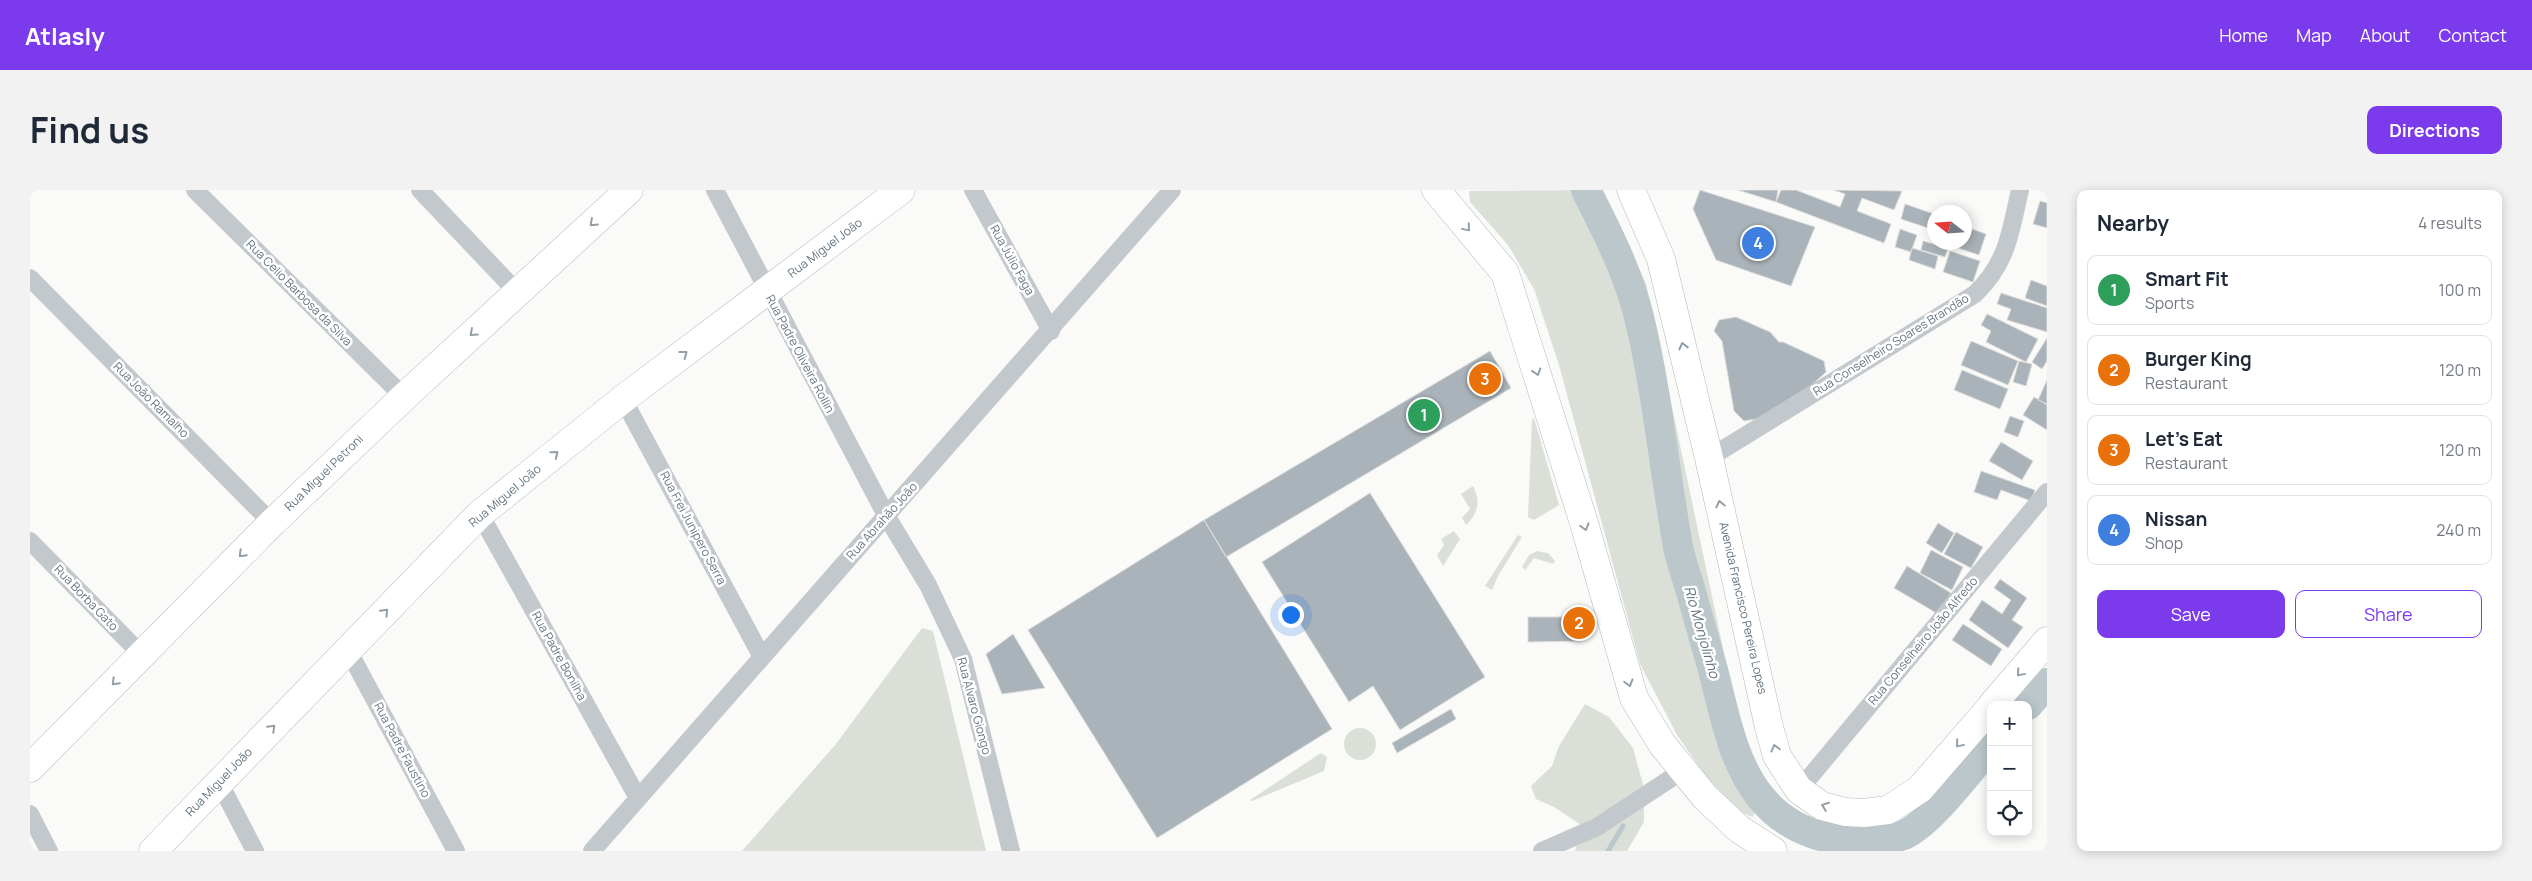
<!DOCTYPE html>
<html lang="en">
<head>
<meta charset="utf-8">
<style>
  body { margin:0; font-family:Manrope,sans-serif; background:#f2f2f3; color:#1f2937 }
  .controls { position:absolute; right:15px; bottom:15px; display:grid; overflow:hidden; border-radius:10px; box-shadow:0 2px 12px #0003 }
  .controls button { width:45px; height:45px; display:grid; place-items:center; padding:0; border:0; border-bottom:1px solid #e0e1e3; background:#fff; color:#1f2937; font:25px sans-serif }
  .compass { position:absolute; left:1897px; top:15px; width:45px; height:45px; border-radius:50%; background:#fff; box-shadow:0 2px 12px #0003; rotate:287deg }
  .you { position:absolute; left:1260px; top:424px; width:18px; height:18px; margin:-12px; border:4px solid #fff; border-radius:50%; background:#1a73e8; box-shadow:0 0 0 8px #1a73e833 }
  .badge { display:grid; place-items:center; width:32px; height:32px; border-radius:50%; background:#7c3aed; color:#fff; font-size:16px; font-weight:700 }
  .pin { position:absolute; translate:-50% -50%; border:2px solid #fff; box-shadow:0 1px 5px #0006 }
  .list { margin:0; padding:0; list-style:none }
  h2 { display:flex; justify-content:space-between; align-items:center; height:65px; margin:0; padding:0 20px; font-size:21px }
  h2 small { font-size:16px; font-weight:400; color:#747a83 }
  .list li { display:grid; grid-template-columns:32px 1fr auto; gap:15px; align-items:center; box-sizing:border-box; height:70px; margin:0 10px 10px; padding:0 10px; border:1px solid #e0e1e3; border-radius:10px }
  .list b { display:block; font-size:19px; white-space:nowrap }
  .list p { margin:0; font-size:16px; white-space:nowrap; color:#747a83 }
  .list em { font-size:16px; font-style:normal; color:#747a83 }
  .actions { display:flex; gap:10px; padding:15px 20px }
  .actions a { flex:1; padding:11px 0; border:1px solid #7c3aed; border-radius:10px; text-align:center; font-size:18px; color:#7c3aed }
  .actions .main { background:#7c3aed; color:#fff }
  .icon { flex:none; width:28px; height:28px; fill:none; stroke:currentColor; stroke-width:2; stroke-linecap:round; stroke-linejoin:round }
  .map { position:relative; flex:none; width:2017px; height:661px; overflow:hidden; border-radius:10px }
  header { display:flex; align-items:center; gap:30px; box-sizing:border-box; height:70px; padding:0 25px; background:#7c3aed; color:#fff }
  header strong { font-size:24px }
  nav { display:flex; gap:28px; margin-inline-start:auto; font-size:18px }
  .intro { display:flex; align-items:center; justify-content:space-between; box-sizing:border-box; height:120px; padding:0 30px }
  h1 { margin:0; font-size:35px }
  .button { padding:12px 22px; border-radius:10px; background:#7c3aed; color:#fff; font-size:18px; font-weight:700 }
  main { display:flex; gap:30px; padding:0 30px }
  aside { flex:1; background:#fff; border-radius:10px; box-shadow:0 2px 12px #0003 }
  .map>svg:first-child { display:block }
</style>
</head>
<body>
<header>
<strong>Atlasly</strong>
<nav><a>Home</a><a>Map</a><a>About</a><a>Contact</a></nav>
</header>
<div class="intro"><h1>Find us</h1><a class="button">Directions</a></div>
<main>
<div class="map">
<svg width="2017" height="661" viewBox="0 0 2017 661">
  <rect width="100%" height="100%" fill="#fafaf8"/>
  <path fill="#dadfd7" d="M1572,0L1616,94L1714,558L1730,591L1723,627L1705,620L1670,578L1647,545L1610,474L1529,175L1504,99L1478,55L1440,12L1439,1Z
    M1504,228L1529,315L1504,330L1498,327L1502,230Z
    M1443,296C1451,311 1448,324 1436,335L1432,328L1440,319L1431,304Z
    M1424,341L1430,349L1413,376L1407,365L1414,355L1411,349Z
    M1488,345L1492,347L1468,386L1462,400L1455,396Z
    M1507,361L1518,363L1525,371L1523,374L1504,368L1495,380L1492,377L1499,365Z
    M892,438L903,441L956,661H712L806,554Z
    M1555,514L1579,527L1603,558L1614,598V632L1597,661H1545L1551,635L1526,618L1506,609L1501,596L1522,576L1529,556Z
    M1314 554a16 16 0 1 1 32 0a16 16 0 1 1-32 0Z
    M1291,563L1297,567L1294,581L1222,611L1220,610Z"/>
  <g fill="none" stroke-linecap="round" stroke-linejoin="round">
    <path stroke="#bbc7cb" stroke-width="5" d="M1578,661L1593,636"/>
    <path stroke="#bbc7cb" stroke-width="30" d="M1556,0C1577,42 1598,82 1609,127C1627,201 1634,277 1647,351C1649,366 1655,381 1659,395C1667,424 1675,452 1683,480C1694,522 1702,570 1729,605C1762,648 1823,661 1874,645C1902,632 1939,580 1961,556
      M1998,515L2017,493"/>
  </g>
  <path fill="#aab3b9" stroke="#dcdcda" d="M1670,0L1785,37L1761,96L1686,70L1663,19Z
    M1708,0H1748L1746,12Z
    M1751,0H1766L1810,17L1815,4L1804,0L1872,1L1864,20L1832,8L1827,21L1861,34L1854,53L1746,12Z
    M2010,11L2017,13V38L2003,34Z
    M1875,14L1904,24V40L1871,29Z
    M1934,36L1956,44L1949,65L1916,54L1934,52Z
    M1870,39L1887,45L1881,62L1865,57Z
    M1893,51L1918,58L1915,67L1891,60Z
    M1882,58L1908,66L1905,79L1879,70Z
    M1920,61L1950,71L1943,92L1913,82Z
    M2001,90L2017,96V116L1995,108Z
    M1971,103L2017,118V142L1977,130L1981,119L1967,114Z
    M1957,124L2008,149L1996,172L1956,152L1961,141L1951,135Z
    M1706,127L1740,142L1749,152H1753L1794,171L1796,182L1749,225L1714,231L1704,221L1692,151L1684,141L1689,130Z
    M2017,148V171L2012,179L2002,172Z
    M1941,151L1988,171L1978,195L1931,175Z
    M1460,161L1481,198L1196,367L1174,330Z
    M1989,171L2002,174L1996,196L1983,192Z
    M1932,180L1978,199L1970,219L1924,200Z
    M2017,190V214L2008,210Z
    M2004,207L2017,215V240L1993,225Z
    M1980,226L1994,231L1988,247L1974,242Z
    M1971,252L2003,271L1992,290L1959,271Z
    M1951,281L2005,300L2001,311L1971,300L1967,310L1944,302Z
    M1340,303L1455,487L1370,540L1343,496L1319,512L1232,372Z
    M1174,330L1302,539L1127,648L998,440Z
    M1908,333L1924,343L1912,363L1896,353Z
    M1926,342L1953,357L1941,378L1914,364Z
    M1901,360L1933,377L1922,400L1890,383Z
    M1877,376L1921,403L1908,424L1864,398Z
    M1970,389L1997,408L1982,430L1993,437L1978,458L1939,430L1952,410L1972,424L1981,410L1964,398Z
    M1498,427H1551L1552,451L1498,452Z
    M1933,434L1972,459L1961,476L1922,450Z
    M983,444L1015,498L972,504L956,464Z
    M1421,519L1426,529L1367,563L1362,553Z"/>
  <g fill="none" stroke-linecap="round" stroke-linejoin="round">
    <g stroke="#b5babe" stroke-width="29">
      <path id="primary" d="M1406,0L1475,83L1554,333L1604,508L1632,554L1675,607L1709,639L1743,661
        M1601,0L1631,69L1679,268L1739,537L1747,566L1769,600L1792,616L1815,622L1834,623L1858,620L1890,599L1961,517
        M1962,515L2017,451
        M0,578L242,333L374,207L599,0
        M123,661L450,324L593,209L871,0"/>
    </g>
    <path stroke="#c3c8cc" stroke-width="18" d="M165,0L374,207
      M390,0L488,103
      M685,0L857,327L898,395L933,469L981,661
      M943,0L1021,141
      M0,88L242,333
      M593,209L732,467
      M1679,268L1945,104C1978,72 1980,43 1990,0
      M450,324L608,608
      M0,351L112,465
      M318,460L426,661
      M189,592L225,661
      M1769,600L2017,302
      M0,624L19,661
      M562,661L1142,0
      M1512,661L1567,637L1652,581"/>
    <use href="#primary" stroke="#fff" stroke-width="28"/>
  </g>
  <defs><path id="oneway-chevron" d="M-2-3.5L2.5 0L-2 3.5" fill="none" stroke-width="1.6" stroke-linecap="round" stroke-linejoin="round" transform="scale(1.25)"/></defs>
  <g stroke="#939fa8">
    <use href="#oneway-chevron" transform="translate(563 33) rotate(137)"/>
    <use href="#oneway-chevron" transform="translate(1437 38) rotate(50)"/>
    <use href="#oneway-chevron" transform="translate(443 143) rotate(138)"/>
    <use href="#oneway-chevron" transform="translate(1653 156) rotate(-104)"/>
    <use href="#oneway-chevron" transform="translate(654 164) rotate(-37)"/>
    <use href="#oneway-chevron" transform="translate(1507 182) rotate(73)"/>
    <use href="#oneway-chevron" transform="translate(525 264) rotate(-39)"/>
    <use href="#oneway-chevron" transform="translate(1690 314) rotate(-103)"/>
    <use href="#oneway-chevron" transform="translate(1555 337) rotate(74)"/>
    <use href="#oneway-chevron" transform="translate(212 364) rotate(135)"/>
    <use href="#oneway-chevron" transform="translate(355 422) rotate(-46)"/>
    <use href="#oneway-chevron" transform="translate(1990 483) rotate(130)"/>
    <use href="#oneway-chevron" transform="translate(85 492) rotate(135)"/>
    <use href="#oneway-chevron" transform="translate(1599 493) rotate(74)"/>
    <use href="#oneway-chevron" transform="translate(242 538) rotate(-45)"/>
    <use href="#oneway-chevron" transform="translate(1929 554) rotate(130)"/>
    <use href="#oneway-chevron" transform="translate(1745 558) rotate(-105)"/>
    <use href="#oneway-chevron" transform="translate(1795 616) rotate(-159)"/>
  </g>
  <g text-anchor="middle" stroke-width="5" stroke-linejoin="round" paint-order="stroke">
    <g font-size="12" fill="#657683" stroke="#fff">
      <text transform="translate(795 58) rotate(-37)" y="4">Rua Miguel João</text>
      <text transform="translate(982 70) rotate(61)" y="4">Rua Júlio Faga</text>
      <text transform="translate(269 103) rotate(45)" y="4">Rua Celio Barbosa da Silva</text>
      <text transform="translate(1861 155) rotate(-32)" y="4">Rua Conselheiro Soares Brandão</text>
      <text transform="translate(770 164) rotate(62)" y="4">Rua Padre Oliveira Rollin</text>
      <text transform="translate(121 210) rotate(45)" y="4">Rua João Ramalho</text>
      <text transform="translate(294 283) rotate(-44)" y="4">Rua Miguel Petroni</text>
      <text transform="translate(475 306) rotate(-40)" y="4">Rua Miguel João</text>
      <text transform="translate(852 331) rotate(-48)" y="4">Rua Abrahão João</text>
      <text transform="translate(663 338) rotate(62)" y="4">Rua Frei Junipero Serra</text>
      <text transform="translate(56 408) rotate(46)" y="4">Rua Borba Gato</text>
      <text transform="translate(1713 418) rotate(77)" y="4">Avenida Francisco Pereira Lopes</text>
      <text transform="translate(1893 451) rotate(-50)" y="4">Rua Conselheiro João Alfredo</text>
      <text transform="translate(529 466) rotate(61)" y="4">Rua Padre Bonilha</text>
      <text transform="translate(944 516) rotate(75)" y="4">Rua Alvaro Giongo</text>
      <text transform="translate(372 560) rotate(62)" y="4">Rua Padre Faustino</text>
      <text transform="translate(189 592) rotate(-46)" y="4">Rua Miguel João</text>
    </g>
    <g font-size="14" font-style="italic" fill="#60757c" stroke="#fff">
      <text transform="translate(1672 442) rotate(74)" y="5">Rio Monjolinho</text>
    </g>
  </g>
</svg>
<div class="controls">
<button>+</button>
<button>−</button>
<button><svg class="icon" aria-label="locate" viewBox="0 0 24 24"><circle cx="12" cy="12" r="6"/><path d="M12 2v4M12 18v4M2 12h4M18 12h4"/></svg></button>
</div>
<svg class="compass" viewBox="-18 -18 36 36"><path d="M0-13l5 13h-10z" fill="#e53935"/><path d="M0 13l5-13h-10z" fill="#747a83"/></svg>
<div class="you"></div>
<div class="pin badge" style="left:1394px;top:225px;background:#2e9e5b">1</div>
<div class="pin badge" style="left:1549px;top:433px;background:#e8710a">2</div>
<div class="pin badge" style="left:1455px;top:189px;background:#e8710a">3</div>
<div class="pin badge" style="left:1728px;top:53px;background:#3f7fe0">4</div>
</div>
<aside>
<h2>Nearby<small>4 results</small></h2>
<ul class="list">
<li><span class="badge" style="background:#2e9e5b">1</span><div><b>Smart Fit</b><p>Sports</p></div><em>100 m</em></li>
<li><span class="badge" style="background:#e8710a">2</span><div><b>Burger King</b><p>Restaurant</p></div><em>120 m</em></li>
<li><span class="badge" style="background:#e8710a">3</span><div><b>Let's Eat</b><p>Restaurant</p></div><em>120 m</em></li>
<li><span class="badge" style="background:#3f7fe0">4</span><div><b>Nissan</b><p>Shop</p></div><em>240 m</em></li>
</ul>
<div class="actions"><a class="main">Save</a><a>Share</a></div>
</aside>
</main>
</body>
</html>
